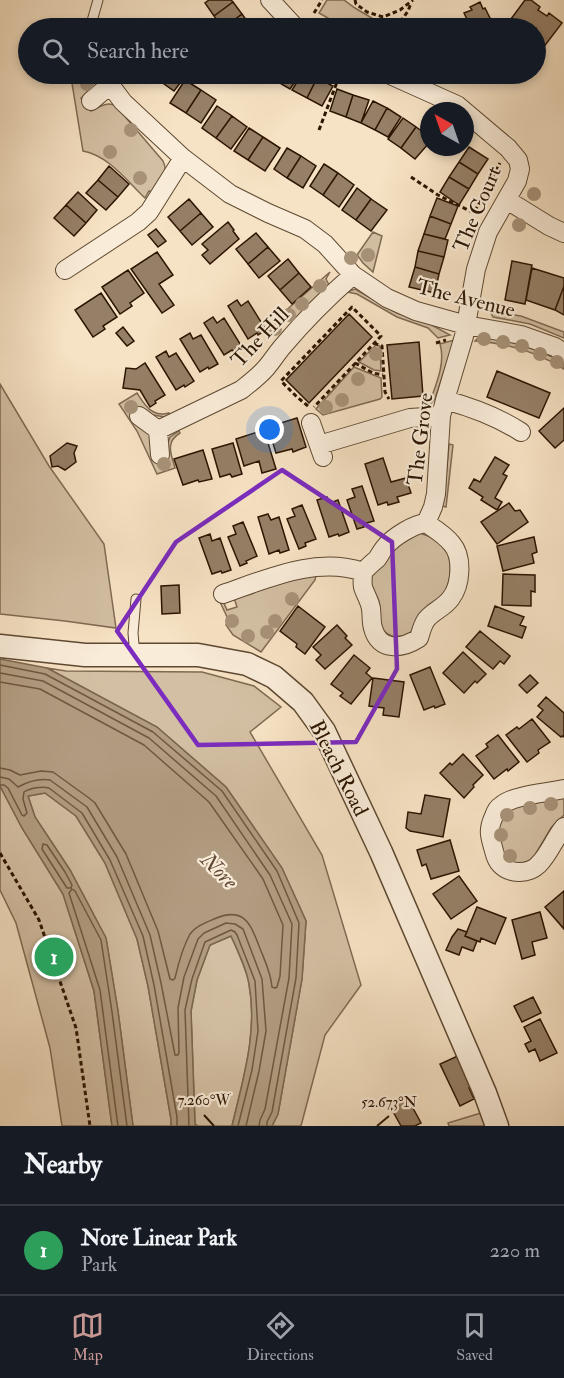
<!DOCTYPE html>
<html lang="en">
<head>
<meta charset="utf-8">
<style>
  body { margin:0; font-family:"IM FELL Double Pica",serif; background:#242831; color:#f1f3f6 }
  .compass { position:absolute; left:420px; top:102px; width:54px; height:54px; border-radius:50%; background:#171b24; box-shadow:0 3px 9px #0003; rotate:320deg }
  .you { position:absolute; left:270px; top:430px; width:21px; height:21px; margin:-15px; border:4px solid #fff; border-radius:50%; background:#1a73e8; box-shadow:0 0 0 9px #1a73e833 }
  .badge { display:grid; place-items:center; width:39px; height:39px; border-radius:50%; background:#c59692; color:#fff; font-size:20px; font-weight:700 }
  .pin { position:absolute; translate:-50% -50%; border:3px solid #fff; box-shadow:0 2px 6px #0006 }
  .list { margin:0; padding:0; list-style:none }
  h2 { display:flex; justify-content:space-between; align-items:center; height:78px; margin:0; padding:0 24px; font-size:26px }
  h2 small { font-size:20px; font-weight:400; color:#9ea1a6 }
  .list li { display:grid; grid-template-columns:39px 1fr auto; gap:18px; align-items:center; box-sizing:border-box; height:90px; padding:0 24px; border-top:2px solid #363941 }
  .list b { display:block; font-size:22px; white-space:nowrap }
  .list p { margin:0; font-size:20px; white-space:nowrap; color:#9ea1a6 }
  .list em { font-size:20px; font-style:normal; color:#9ea1a6 }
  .icon { flex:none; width:33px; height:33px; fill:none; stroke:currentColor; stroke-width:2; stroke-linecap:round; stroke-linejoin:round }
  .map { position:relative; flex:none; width:564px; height:1126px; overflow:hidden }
  .search { position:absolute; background:#171b24; box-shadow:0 3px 9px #0003; left:18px; right:18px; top:18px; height:66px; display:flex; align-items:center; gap:15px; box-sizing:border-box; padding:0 21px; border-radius:33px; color:#9ea1a6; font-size:22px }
  .sheet { height:168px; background:#171b24 }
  nav { display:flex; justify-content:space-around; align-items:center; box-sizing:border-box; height:84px; border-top:2px solid #363941; background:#171b24; font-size:16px; color:#9ea1a6 }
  nav a { display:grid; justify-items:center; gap:3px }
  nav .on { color:#c59692 }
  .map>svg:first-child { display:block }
</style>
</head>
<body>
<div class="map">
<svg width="564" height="1126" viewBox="0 0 564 1126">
  <rect width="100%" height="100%" fill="#f6e2c4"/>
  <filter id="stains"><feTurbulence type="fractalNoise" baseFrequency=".00333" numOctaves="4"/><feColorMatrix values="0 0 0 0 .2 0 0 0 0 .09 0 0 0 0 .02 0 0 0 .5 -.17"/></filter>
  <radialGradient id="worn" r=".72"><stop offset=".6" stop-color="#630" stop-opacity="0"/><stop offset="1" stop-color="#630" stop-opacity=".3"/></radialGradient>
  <path fill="#d3bfa3" stroke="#7f6a52" stroke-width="1.5" d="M327,0H344L355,8L375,20L383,22L373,28H345L319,13Z
    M75,74H92C97,85 89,91 81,98L91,111C100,107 106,101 116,106L163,161C169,173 162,182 156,194L149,191L145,198C126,180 109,156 83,151L71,77Z
    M373,232L382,236L373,272L363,263L357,255Z
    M330,272L326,279L329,285L294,322L289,319L283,313Z
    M355,289L397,313L430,324L450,335L438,338L428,328L397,317L357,294L347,292Z
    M490,311L521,316L564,332V338L530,324L493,317Z
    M489,337C517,343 538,349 564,363V369C537,352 507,343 475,341L478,338Z
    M454,340L435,399L429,405C435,386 446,364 440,344Z
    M376,345L380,346L381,371L374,370L359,362Z
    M354,367L381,378L382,397L380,399L323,415L316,409Z
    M0,384L49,466L104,544L116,628L65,621L0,614Z
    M137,393C145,405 152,418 169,413L170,416L165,417L153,415L168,443L170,437L179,431L180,433C165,442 171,454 175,468L157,474L137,431L119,404Z
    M449,444L453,445L446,507L442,506L445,490Z
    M420,533C429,536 438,540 444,547C454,559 451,581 444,593C441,598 437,599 433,602C421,609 416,620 412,633C398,639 383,639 380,620C379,614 381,607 379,602C377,593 367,587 372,576C376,567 395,547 403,542C409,538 414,537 420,533Z
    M316,575L315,580L261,652L233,635L226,625L228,619L220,602L223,601L227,610L237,607L234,598L288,579Z
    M47,668L66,671L202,672L254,686L281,707L250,732L322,855L361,985L325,1035L301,1126H272L278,1114L302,979L306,921L282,868L226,787L157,727Z
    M0,786L22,828L63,894L94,991L112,1126H62L50,1048L16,923L0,890Z
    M45,793L76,816L105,863L137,939L148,986L171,1119V1126H133L118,1011L106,938L70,870L35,817L28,796Z
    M564,796V815L551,828L535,855L530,861L520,864L511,862L504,857L494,827L501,813L512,806Z
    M231,936C237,950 247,970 249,984C258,1032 243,1079 232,1126H198L195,1124L191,1011L197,980L210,945Z
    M481,1113L486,1126H449L448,1123Z"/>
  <path fill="#b19c81" stroke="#7b664d" stroke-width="1.5" d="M0,659L47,668L157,727L226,787L282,868L306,921L302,979L278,1114L272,1126H232C243,1079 258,1032 249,984C247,971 237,948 231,936L210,945L197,980L191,1011L195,1124L198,1126H171V1119L148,986L137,939L105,863L76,816L45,793L28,796L35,817L70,870L106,938L118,1011L133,1126H112L94,991L63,894L22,828L0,786Z"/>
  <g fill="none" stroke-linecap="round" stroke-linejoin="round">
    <path stroke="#6e5840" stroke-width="1.5" d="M0,665L45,674L153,732L222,791L277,871L299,923L296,978L272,1112L267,1122V1126
      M0,673L43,681L149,738L216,796L270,875L292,924L289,978L265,1109L260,1120L259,1126
      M0,682L40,689L144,745L209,802L263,879L283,925L280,976L277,987L275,988L272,987C271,974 266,963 261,951C251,926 246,905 214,919C205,923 196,926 190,934C184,945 178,965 175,978L173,980L170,979L158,931L126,854L95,803L89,798L53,772L41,771L20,775L10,770L0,768
      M0,777L9,779L18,787C27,782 39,778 50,780L87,807L117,857L150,935L161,983L175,1055H178L179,1052L178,1008L184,977L198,939L204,933L226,923L235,924L243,929L262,979L266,1031L259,1071L246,1126
      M0,785H4L8,788L22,815L24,816L27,813L23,799L24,792C30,788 42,786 49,788L82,813L110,860L143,936L154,985L177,1117V1126
      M43,844L47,845L65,872L72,885L71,888H67L42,849Z
      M118,1126L100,990L69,893L72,889L75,891L101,940L112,1012L127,1126
      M189,1126L185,1010L192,979L205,942L231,930L235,932L237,935L255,981L258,1031L252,1070L238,1126"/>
  </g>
  <path fill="#957f66" stroke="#2b1400" stroke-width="1.5" d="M209,0H231L233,2L214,16L205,3Z
    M525,0H531L540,7L538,10L547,16L549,13L562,23L543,48L536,43V28H516L508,23Z
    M233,2L242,14L223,28L214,16Z
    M480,2L483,9L485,8L494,26L489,28H471L464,13L472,10L470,7Z
    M242,14L249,24L244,28H223Z
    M149,74H165L160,81Z
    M165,74H187L174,91L160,81Z
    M266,74H282L276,81Z
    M283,74H300L290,89L278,82Z
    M302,74H308L317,78L307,98L292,90Z
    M317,78L333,86L322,106L307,98Z
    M185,80L201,90L186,113L170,103Z
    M337,89L353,95L346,117L330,111Z
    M201,90L216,100L201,123L186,113Z
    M353,95L369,100L361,123L346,117Z
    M373,101L387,108L375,130L361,123Z
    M217,106L232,116L216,138L202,128Z
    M387,108L401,117L388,137L375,130Z
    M232,116L247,127L231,149L216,138Z
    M403,118L416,127L401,148L388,139Z
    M416,127L429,136V143L415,159L401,148Z
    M249,128L263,137L248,160L234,151Z
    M263,137L280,148L265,171L248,160Z
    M469,147L488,159L478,174L459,162Z
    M287,148L301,156L287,178L274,169Z
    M301,156L316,166L303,188L287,178Z
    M459,162L478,174L469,189L449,177Z
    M324,164L338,173L323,195L310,186Z
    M109,166L129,184L118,197L98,180Z
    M338,173L354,185L339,207L323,195Z
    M449,177L469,189L459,205L440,192Z
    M98,180L118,197L106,210L86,193Z
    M357,188L371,199L356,220L342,210Z
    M78,192L97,210L86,223L66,205Z
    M437,198L458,206L451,224L430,216Z
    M189,199L201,213L180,231L168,217Z
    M371,199L387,210L371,231L356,220Z
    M66,205L86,223L74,236L54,218Z
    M201,213L213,227L192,245L180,231Z
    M430,216L451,224L445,239L424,234Z
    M228,222L234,230L233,231L239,239L210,264L202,255L208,250L202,244Z
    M156,229L166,241L158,247L148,235Z
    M256,233L268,247L248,264L236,249Z
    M424,234L448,240L444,257L418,251Z
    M268,247L280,261L259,278L248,264Z
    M418,251L444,257L439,274L415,267Z
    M157,252L173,275L159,284L174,305L162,313L131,269Z
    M288,259L299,273L280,290L268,276Z
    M512,261L532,265L525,304L505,300Z
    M415,267L439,274L435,293L409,287Z
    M532,268L564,278V286L555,310L526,300Z
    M128,270L144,293L130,303L132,306L120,314L102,287Z
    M299,273L311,287L292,304L280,290Z
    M564,286V315L555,310Z
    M101,293L117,317L103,326L105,329L93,337L75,310Z
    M237,300L241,306L248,301L266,330L258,335L257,333L248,339L228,306Z
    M349,314L372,337L309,403L286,380Z
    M213,317L217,323L224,318L242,347L234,352L232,350L224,355L204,323Z
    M123,327L134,341L127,346L116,333Z
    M190,333L193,339L201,335L218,364L209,369L208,367L200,372L180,339Z
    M419,342L423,396L392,399L387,345Z
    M166,351L169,357L176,353L194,381L185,387L184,385L176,390L156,357Z
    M145,363L165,395L155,401L156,403L150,407L140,390L123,388L126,368L136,369Z
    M497,371L550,393L539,418L487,397Z
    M564,408V440L555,448L539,431Z
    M297,418L306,447L293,452L292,449L276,453L268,427Z
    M264,430L276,469L262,473L259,461L244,466L236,439Z
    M67,443L77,446L74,453L76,462L65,470L58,466L52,467L50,456Z
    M233,443L242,474L232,477L230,474L220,477L212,449Z
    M203,450L212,479L199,482L198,480L183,485L174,459Z
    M495,457L509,465L503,474L507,476L495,498L502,502L497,510L481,500L483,497L469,488L474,479L480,482Z
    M383,458L391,482L406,478L411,493L397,497L399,502L388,505L387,502L378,505L365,464Z
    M362,486L374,521L363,524L364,527L357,529L347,500L355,497L352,489Z
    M327,497L330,503L338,500L349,532L339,536L338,534L329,537L317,500Z
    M509,503L515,511L520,510L528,522L497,544L481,522Z
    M302,505L316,539L305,543L306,546L299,549L287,519L295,516L292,509Z
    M268,514L271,520L279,517L289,550L280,553L279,550L269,554L258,517Z
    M243,522L257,556L246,561L247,563L240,566L228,537L236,534L233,526Z
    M210,534L212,541L220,538L231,570L222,573L221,571L212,574L199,538Z
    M534,537L537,552L532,554L534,563L503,571L497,546Z
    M503,574L535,575V592L531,591V606L502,605Z
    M179,585L180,613L162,614L161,586Z
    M298,606L325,627L305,654L296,647L297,644L280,631Z
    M495,606L524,617L520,625L526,627L522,638L488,626Z
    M337,625L347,636L345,638L352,645L325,669L316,660L321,655L313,647Z
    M480,631L510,656L504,664L500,661L493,669L466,647Z
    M463,652L486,674L477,683L475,681L464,693L443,673Z
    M354,655L370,668L366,673L372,678L351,704L340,696L343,693L331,684Z
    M430,667L445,704L435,708L434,706L424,710L410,675Z
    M530,675L538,683L527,693L519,685Z
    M373,678L404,682L399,717L383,715L384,708L369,706Z
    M546,697L564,713V737L562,736L561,737L537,717L543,710L538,706Z
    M532,719L550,742L538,750L539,753L527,762L506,735L517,727L519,729Z
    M498,735L519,762L508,771L507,769L494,779L476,756L488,747L486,744Z
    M463,754L483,775L473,785L474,787L464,798L440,773L450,763L452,765Z
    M425,795L450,799L443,837L410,831L406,828L408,812L421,814Z
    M450,840L459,871L431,879L426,864L422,866L417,850Z
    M459,876L477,901L451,919L433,894Z
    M564,891V929L545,907Z
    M477,907L506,918L495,944L481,938L480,942L465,936Z
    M540,912L547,938L532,942L535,955L522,959L512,920Z
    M458,929L467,932L465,936L477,941L473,951L462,947L459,955L446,950L452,937Z
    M533,997L541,1013L522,1022L514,1006Z
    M540,1019L557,1053L540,1061L535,1049L529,1052L525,1044L531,1041L524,1027Z
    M462,1054L476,1085L469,1088L474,1099L460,1106L440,1064Z
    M407,1097L421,1123L415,1126H401L390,1106Z"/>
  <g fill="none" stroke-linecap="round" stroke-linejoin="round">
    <g stroke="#5e4831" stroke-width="11">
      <path id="service" d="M90,28L98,0
        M135,655L133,633L136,599"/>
    </g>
    <g stroke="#5e4831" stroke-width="20">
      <path id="minor" d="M270,0L296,28
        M102,74L123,102L183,158L230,194L268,213L305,229L325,244L353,275L387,298L416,311L466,325L521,335L555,347L564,353
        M388,74L457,105L508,148L518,160L520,169L517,181L488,232L476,269L464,336L445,400L441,416L436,494L433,507L426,523
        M91,101L110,85
        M507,200L549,226L564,233
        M65,270L138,222L149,212L183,158
        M445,400C471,407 498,417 521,432
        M139,416L158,430L160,455
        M311,423L323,457
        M158,430L241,390C250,383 258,377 266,368C272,361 277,353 283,346C304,321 328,297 353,275
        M319,445L410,418L441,416
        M426,523C435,529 445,535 452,544C463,557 461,585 451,598C444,608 433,611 426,620C422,626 421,632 419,638C402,649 379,652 373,628C371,622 372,615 371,609C370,601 365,594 363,587C362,582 363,577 363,572C368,567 372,563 377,559C380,555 382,550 385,547C393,537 414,524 426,523Z
        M223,594C267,579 316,556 363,572
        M564,789C547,793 514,795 502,805C497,808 496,811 494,816C487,831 490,836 494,851C495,855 497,861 500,864C509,874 528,875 538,865C549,855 554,839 564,827"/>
    </g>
    <g stroke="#5e4831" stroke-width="25">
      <path id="tertiary" d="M0,646L85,655H198L247,664L274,677L303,702L324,731L381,852L485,1093L497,1126"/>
    </g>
    <path stroke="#2b1400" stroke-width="3" stroke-dasharray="4.5 3" stroke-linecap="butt" d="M355,0L356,4L367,12L383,17L400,10L413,0
      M314,13L322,0
      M396,28L408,11L411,3
      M319,130L340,74
      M411,177L438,195L474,213L500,163
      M374,343L382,346L385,392L389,399
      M436,343L446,340
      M355,363L373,373L383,375
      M308,406L297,397L281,381L352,307L381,336L314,407
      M0,853L39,920L76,1028L90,1126"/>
    <use href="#service" stroke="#f9ecd9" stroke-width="9"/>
    <use href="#minor" stroke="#f9ecd9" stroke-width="18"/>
    <use href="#tertiary" stroke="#f9ecd9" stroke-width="22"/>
  </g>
  <g fill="#a79278">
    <circle cx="87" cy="84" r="7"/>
    <circle cx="131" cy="130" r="7"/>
    <circle cx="110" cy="152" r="7"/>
    <circle cx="140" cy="178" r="7"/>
    <circle cx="534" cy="194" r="7"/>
    <circle cx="519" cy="225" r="7"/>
    <circle cx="368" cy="255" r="7"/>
    <circle cx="351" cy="258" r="7"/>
    <circle cx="320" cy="286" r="7"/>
    <circle cx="302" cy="304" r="7"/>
    <circle cx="289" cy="315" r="7"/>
    <circle cx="275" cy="329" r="7"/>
    <circle cx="484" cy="339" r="7"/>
    <circle cx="503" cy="342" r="7"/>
    <circle cx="522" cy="346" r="7"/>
    <circle cx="376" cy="354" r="7"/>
    <circle cx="540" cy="354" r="7"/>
    <circle cx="557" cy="362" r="7"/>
    <circle cx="358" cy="379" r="7"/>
    <circle cx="342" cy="400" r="7"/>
    <circle cx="131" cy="407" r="7"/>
    <circle cx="326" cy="407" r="7"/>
    <circle cx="164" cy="464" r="7"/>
    <circle cx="292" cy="599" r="7"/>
    <circle cx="232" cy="621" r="7"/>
    <circle cx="275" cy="621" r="7"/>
    <circle cx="267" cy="632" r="7"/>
    <circle cx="248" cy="636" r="7"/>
    <circle cx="551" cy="804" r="7"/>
    <circle cx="530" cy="808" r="7"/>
    <circle cx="507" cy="815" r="7"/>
    <circle cx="501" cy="835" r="7"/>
    <circle cx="510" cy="856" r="7"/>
  </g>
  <path fill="none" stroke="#7b2cbf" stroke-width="4.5" stroke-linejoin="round" d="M282,470L392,542L397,669L356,742L198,745L117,631L176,542Z"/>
  <path fill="none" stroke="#2b1400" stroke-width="2" d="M204,1115L214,1126M377,1126L389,1116"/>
  <g text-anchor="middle" stroke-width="4.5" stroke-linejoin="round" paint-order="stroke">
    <g font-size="21" fill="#2b1400" stroke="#f9ecd9">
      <text transform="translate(477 209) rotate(-67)" y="7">The Court</text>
      <text transform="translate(466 298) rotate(14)" y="7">The Avenue</text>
      <text transform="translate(260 337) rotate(-47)" y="7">The Hill</text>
      <text transform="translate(420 439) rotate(-83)" y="7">The Grove</text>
      <text transform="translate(339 768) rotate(63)" y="7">Bleach Road</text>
    </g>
    <g font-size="22" font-style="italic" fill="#614a34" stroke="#f9ecd9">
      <text transform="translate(220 870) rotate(45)" y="8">Nore</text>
    </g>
  </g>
  <g font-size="15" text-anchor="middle" fill="#2b1400" stroke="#f9ecd9" stroke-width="4.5" stroke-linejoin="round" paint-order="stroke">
    <text x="204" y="1105">7.260°W</text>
    <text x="389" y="1107">52.673°N</text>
  </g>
  <rect width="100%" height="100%" filter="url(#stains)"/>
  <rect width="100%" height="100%" fill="url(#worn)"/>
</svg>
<svg class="compass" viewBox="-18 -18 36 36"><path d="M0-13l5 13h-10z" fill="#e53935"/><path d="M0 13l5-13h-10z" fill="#9ea1a6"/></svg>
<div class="you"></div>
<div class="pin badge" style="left:54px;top:957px;background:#2e9e5b">1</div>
<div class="search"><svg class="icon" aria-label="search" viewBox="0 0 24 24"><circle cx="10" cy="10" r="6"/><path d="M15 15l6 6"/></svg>Search here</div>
</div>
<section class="sheet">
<h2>Nearby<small></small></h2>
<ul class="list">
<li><span class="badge" style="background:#2e9e5b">1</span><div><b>Nore Linear Park</b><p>Park</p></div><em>220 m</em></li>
</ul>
</section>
<nav>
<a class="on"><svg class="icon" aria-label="map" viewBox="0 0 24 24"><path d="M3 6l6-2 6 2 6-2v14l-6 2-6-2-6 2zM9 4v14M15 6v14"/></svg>Map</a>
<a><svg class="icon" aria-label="directions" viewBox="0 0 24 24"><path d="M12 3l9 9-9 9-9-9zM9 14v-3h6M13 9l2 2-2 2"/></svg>Directions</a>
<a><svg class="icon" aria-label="saved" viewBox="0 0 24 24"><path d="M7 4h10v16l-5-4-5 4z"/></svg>Saved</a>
</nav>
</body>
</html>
